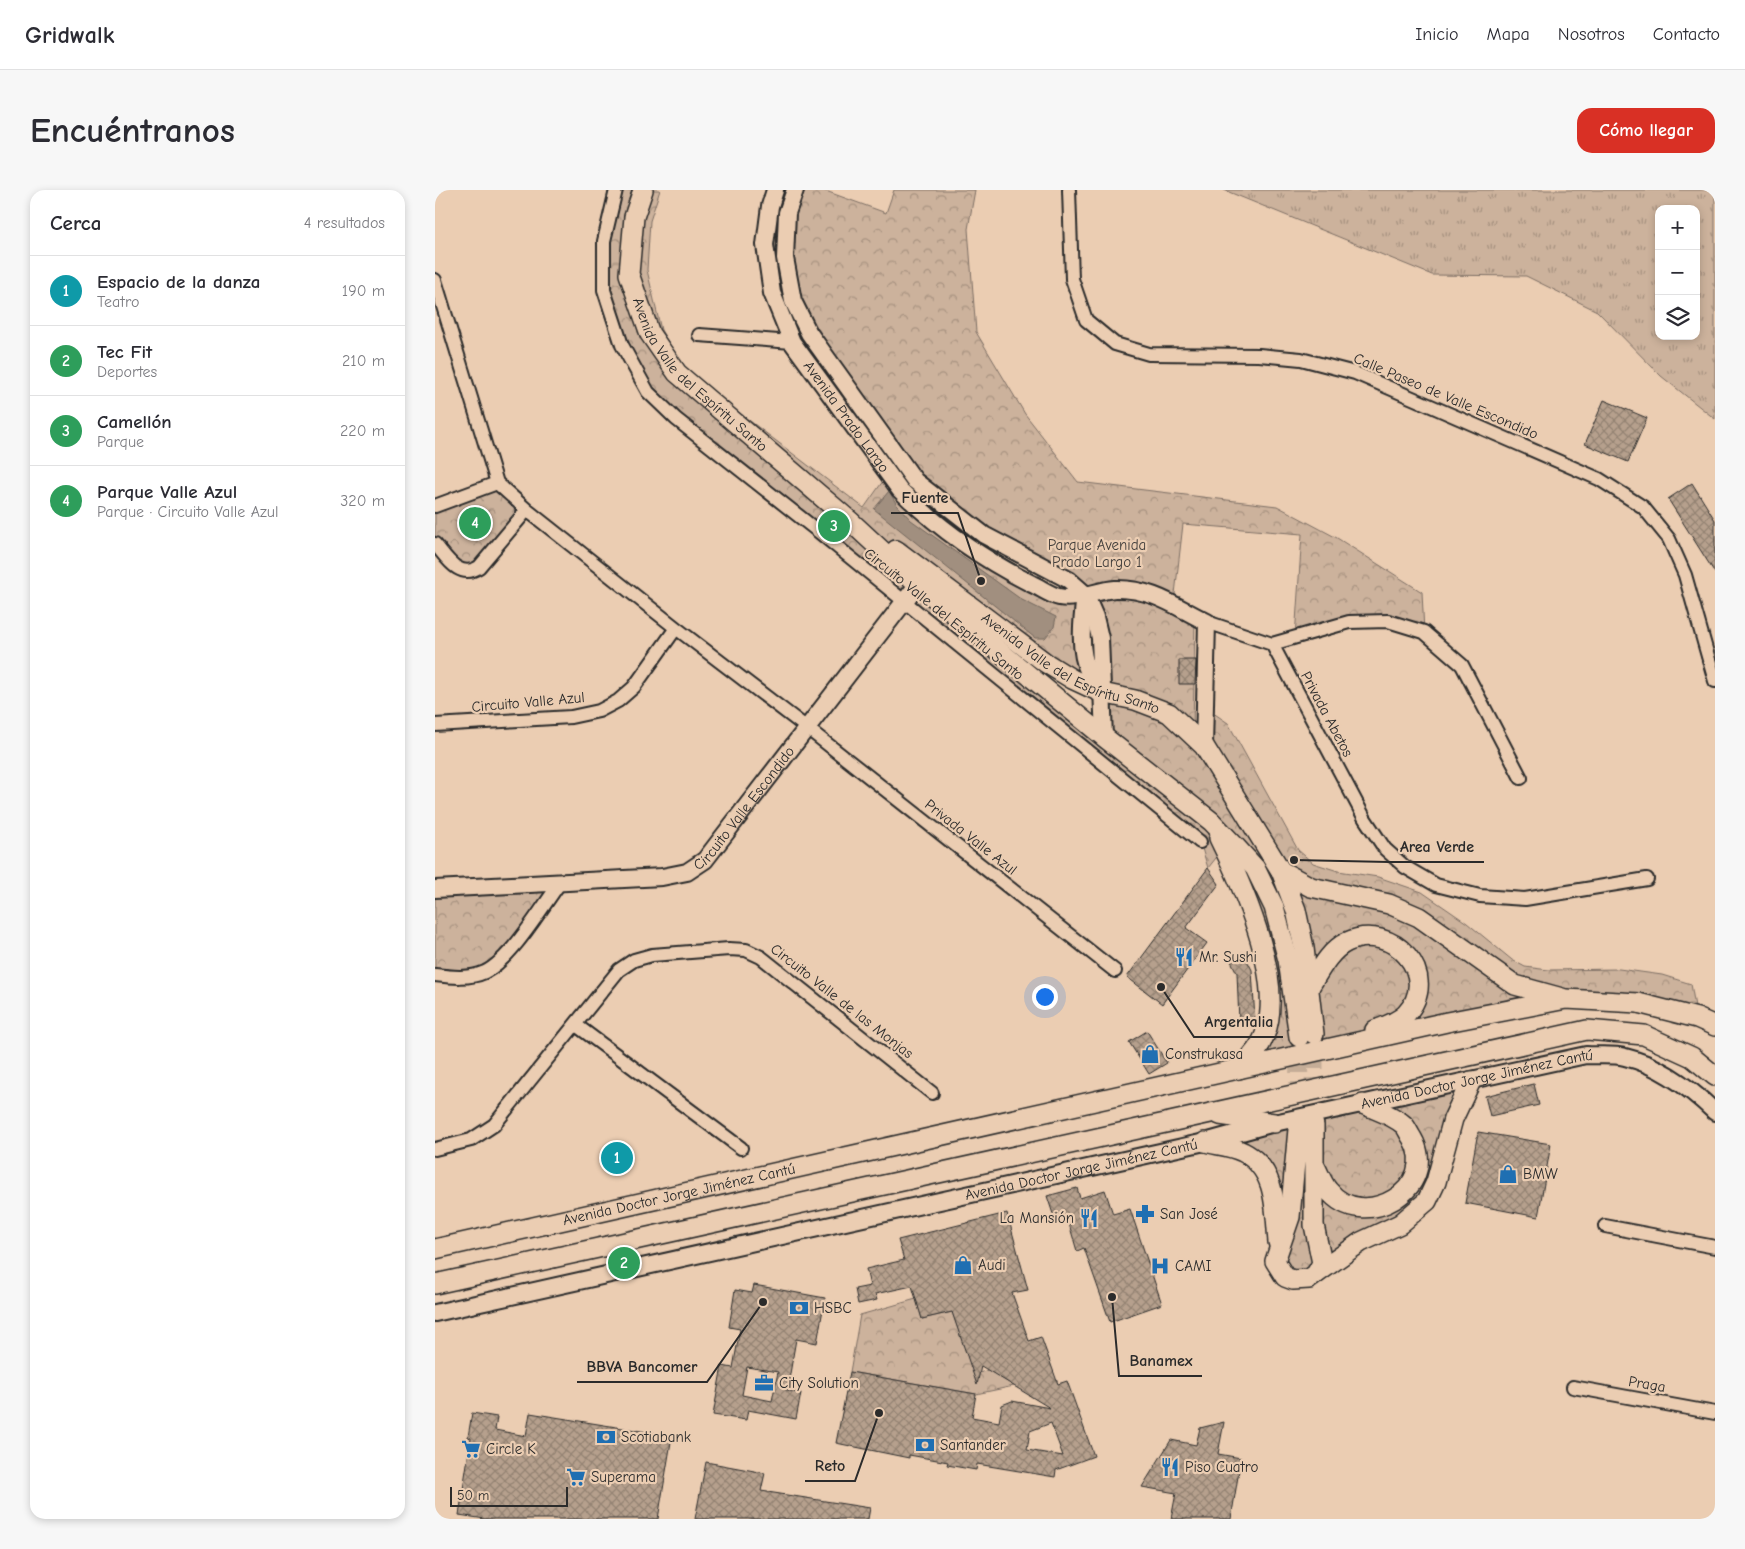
<!DOCTYPE html>
<html lang="es">
<head>
<meta charset="utf-8">
<style>
  body { margin:0; font-family:"Comic Neue",sans-serif; background:#f7f7f7; color:#2b2b33 }
  .controls { position:absolute; right:15px; top:15px; display:grid; overflow:hidden; border-radius:10px; box-shadow:0 2px 8px #0003 }
  .controls button { width:45px; height:45px; display:grid; place-items:center; padding:0; border:0; border-bottom:1px solid #e1e1e2; background:#fff; color:#2b2b33; font:25px sans-serif }
  .scale { position:absolute; left:15px; bottom:12px; width:118px; box-sizing:border-box; padding-left:5px; border:2px solid #2b2b2b; border-top:0; font-size:14px; line-height:18px; white-space:nowrap; color:#2b2b2b; -webkit-text-stroke:4px #ebcdb2; paint-order:stroke }
  .you { position:absolute; left:609px; top:806px; width:18px; height:18px; margin:-12px; border:4px solid #fff; border-radius:50%; background:#1a73e8; box-shadow:0 0 0 8px #1a73e833 }
  .badge { display:grid; place-items:center; width:32px; height:32px; border-radius:50%; background:#d93025; color:#fff; font-size:16px; font-weight:700 }
  .pin { position:absolute; translate:-50% -50%; border:2px solid #fff; box-shadow:0 1px 5px #0006 }
  .list { margin:0; padding:0; list-style:none }
  h2 { display:flex; justify-content:space-between; align-items:center; height:65px; margin:0; padding:0 20px; font-size:21px }
  h2 small { font-size:16px; font-weight:400; color:#7c7c81 }
  .list li { display:grid; grid-template-columns:32px 1fr auto; gap:15px; align-items:center; box-sizing:border-box; height:70px; padding:0 20px; border-top:1px solid #e1e1e2 }
  .list b { display:block; font-size:19px; white-space:nowrap }
  .list p { margin:0; font-size:16px; white-space:nowrap; color:#7c7c81 }
  .list em { font-size:16px; font-style:normal; color:#7c7c81 }
  .icon { flex:none; width:28px; height:28px; fill:none; stroke:currentColor; stroke-width:2; stroke-linecap:round; stroke-linejoin:round }
  .map { position:relative; flex:none; width:1280px; height:1329px; overflow:hidden; border-radius:15px }
  header { display:flex; align-items:center; gap:30px; box-sizing:border-box; height:70px; padding:0 25px; background:#fff; border-bottom:1px solid #e1e1e2 }
  header strong { font-size:24px }
  nav { display:flex; gap:28px; margin-inline-start:auto; font-size:18px }
  .intro { display:flex; align-items:center; justify-content:space-between; box-sizing:border-box; height:120px; padding:0 30px }
  h1 { margin:0; font-size:35px }
  .button { padding:12px 22px; border-radius:15px; background:#d93025; color:#fff; font-size:18px; font-weight:700 }
  main { display:flex; gap:30px; padding:0 30px }
  aside { flex:1; background:#fff; border-radius:15px; box-shadow:0 2px 8px #0003 }
  .map>svg:first-child { display:block }
</style>
</head>
<body>
<header>
<strong>Gridwalk</strong>
<nav><a>Inicio</a><a>Mapa</a><a>Nosotros</a><a>Contacto</a></nav>
</header>
<div class="intro"><h1>Encuéntranos</h1><a class="button">Cómo llegar</a></div>
<main>
<aside>
<h2>Cerca<small>4 resultados</small></h2>
<ul class="list">
<li><span class="badge" style="background:#0f9aa8">1</span><div><b>Espacio de la danza</b><p>Teatro</p></div><em>190 m</em></li>
<li><span class="badge" style="background:#2e9e5b">2</span><div><b>Tec Fit</b><p>Deportes</p></div><em>210 m</em></li>
<li><span class="badge" style="background:#2e9e5b">3</span><div><b>Camellón</b><p>Parque</p></div><em>220 m</em></li>
<li><span class="badge" style="background:#2e9e5b">4</span><div><b>Parque Valle Azul</b><p>Parque · Circuito Valle Azul</p></div><em>320 m</em></li>
</ul>
</aside>
<div class="map">
<svg width="1280" height="1329" viewBox="0 0 1280 1329">
  <defs>
    <pattern id="grass-tufts" width="24" height="20" patternUnits="userSpaceOnUse" patternTransform="scale(1.25)"><rect width="24" height="20" fill="#ccb29c"/><path d="M3 7l-1-3M5 7V3M7 7l1-3M15 17l-1-3M17 17v-4M19 17l1-3" fill="none" stroke="#a6917f"/></pattern>
    <pattern id="forest-crowns" width="20" height="18" patternUnits="userSpaceOnUse" patternTransform="scale(1.25)"><rect width="20" height="18" fill="#ccb29c"/><path d="M2 6a3 3 0 1 1 6 0M12 15a3 3 0 1 1 6 0" fill="none" stroke="#a6917f"/></pattern>
    <pattern id="building-cross-hatch" width="8" height="8" patternUnits="userSpaceOnUse" patternTransform="scale(1.25)"><rect width="8" height="8" fill="#b6a08d"/><path d="M0 0l8 8M0 8l8-8" fill="none" stroke="#948373"/></pattern>
  </defs>
  <rect width="100%" height="100%" fill="#ebcdb2"/>
  <filter id="ink" filterUnits="userSpaceOnUse"><feTurbulence type="fractalNoise" baseFrequency=".02" numOctaves="2"/><feDisplacementMap in="SourceGraphic" scale="10" xChannelSelector="R" yChannelSelector="G"/><feConvolveMatrix kernelMatrix="1 2 1 2 8 2 1 2 1" color-interpolation-filters="sRGB"/></filter>
  <g filter="url(#ink)">
    <path fill="url(#grass-tufts)" stroke="#7c6e64" fill-rule="evenodd" d="M789,0H1280V229L1226,186L1162,121L1091,86L997,85ZM1224,19H1261V146H1224Z"/>
    <path fill="url(#forest-crowns)" stroke="#7c6e64" fill-rule="evenodd" d="M181,0H225L215,31L212,80L226,140L247,175L281,205L429,318L453,284L465,300L623,408L650,404L499,308L374,143L350,68L365,0H388L451,23L459,0H540L533,39L541,142L590,224L643,292L842,316L902,348L987,402L989,442L953,431L860,447L867,344L748,334L739,413L760,426L758,543L768,555V516L793,533L863,660L878,673L903,681L943,687L987,702L1032,733L1077,770L1090,777L1114,780L1184,779L1227,785L1256,794L1262,828L1131,809L899,858L879,844L864,847L846,869L804,879L834,813L789,658L773,678L765,652L213,202L169,100ZM458,358L667,503L668,546ZM660,427L668,501L648,448Z
      M62,294L89,320L37,390L0,345V314Z
      M124,694L49,782L0,785V699Z
      M1036,891L992,1011L874,1089L850,1087L827,977L770,952L891,922Z
      M481,1109L487,1129L517,1122L539,1185L553,1180L579,1196L541,1204L415,1182L425,1125Z"/>
    <path fill="#a18f7f" stroke="#72675d" d="M454,301L462,315L476,330L587,410L621,427L619,437L610,448H600L439,319Z"/>
    <path fill="url(#building-cross-hatch)" stroke="#2b2b2b" fill-rule="evenodd" d="M1169,210L1212,228L1193,272L1150,254Z
      M1257,293L1280,330V383L1233,309Z
      M744,470H761L760,494H744Z
      M773,678L784,694L751,738L772,753L727,814L692,787Z
      M808,762L817,780L820,831L804,832L802,783L795,769Z
      M712,841L732,873L714,884L694,852Z
      M1099,894L1104,915L1055,926L1050,906Z
      M1043,942L1116,954L1103,1027L1030,1013Z
      M642,998L645,1008L670,1000L678,1024L695,1019L727,1114L675,1132L649,1058L642,1061L632,1027L620,1030L612,1006Z
      M572,1023L593,1100L577,1103L594,1151L606,1147L623,1194L632,1191L659,1266L621,1280L620,1287L542,1274L541,1280L512,1275L513,1272L474,1265V1268L401,1253L415,1182L541,1204L537,1227L564,1232L567,1215L577,1211L615,1218L546,1176L542,1195L517,1122L487,1129L477,1096L440,1104L442,1110L423,1114L420,1099L435,1096L431,1079L469,1070L463,1050ZM616,1233L628,1266L592,1260L595,1241Z
      M319,1095L390,1108L382,1153L361,1149L352,1201L366,1203L361,1229L313,1220L311,1230L278,1225L287,1176L298,1178L305,1139L294,1137L300,1100L317,1103ZM312,1177L343,1182L337,1211L307,1205Z
      M37,1223L62,1227L60,1240L91,1246L95,1223L237,1246L223,1329H50L24,1325L36,1248L33,1247Z
      M789,1232L783,1264L806,1268L796,1329H736L741,1303L707,1297L736,1250L761,1255L765,1238Z
      M271,1272L330,1283L326,1301L435,1318L433,1329H260Z"/>
    <g fill="none" stroke-linecap="round" stroke-linejoin="round">
      <path stroke="#c5ad97" stroke-width="19" stroke-dasharray="19 9" stroke-linecap="butt" d="M879,935V847
        M863,939L864,850"/>
      <g stroke="#2b2b2b" stroke-width="16">
        <path id="minor" d="M181,0L169,51V100L187,155L213,202L241,229L384,342L765,652
          M634,0L637,89L651,130L680,154L714,164L824,165L866,169L920,183L1164,289L1208,317L1234,349L1250,385L1280,491
          M0,90L62,293L92,320L241,438L372,538L680,781
          M264,145L357,152
          M0,316L62,293
          M0,354C12,368 24,390 44,377L92,320
          M772,432L837,454
          M837,454L930,629L950,659L970,677L1001,695L1045,706L1090,709L1212,689
          M837,454L914,432L953,431L989,442L1027,475L1086,588
          M0,535L136,527L164,521L183,511L199,497L241,438
          M0,785C16,787 35,789 50,782C76,769 106,719 124,694
          M141,835L306,958
          M0,959L36,950L59,935L184,780L199,770L217,765L294,759L311,760L326,767L497,903
          M1170,1036L1280,1057
          M1138,1197L1280,1223"/>
      </g>
      <g stroke="#2b2b2b" stroke-width="20">
        <g id="tertiary">
          <path id="s1" d="M340,0L335,16L330,55L337,103L357,152L465,300C503,338 549,370 597,394C606,398 615,405 624,407C642,411 662,400 680,399C717,398 741,417 772,432L769,556"/>
          <path d="M360,0L352,23L350,68L358,111L374,143L480,291L549,345L634,390L650,404L660,427L665,448L669,547"/>
          <path d="M650,405C647,430 643,460 654,483C657,490 663,497 667,503"/>
          <path id="s2" d="M0,699L227,687L252,682L270,670L479,399"/>
          <path id="s3" d="M0,1123L770,952L839,933L1151,865C1163,866 1178,864 1190,867C1224,875 1255,898 1280,922"/>
        </g>
      </g>
      <g stroke="#2b2b2b" stroke-width="22">
        <g id="secondary">
          <path id="s4" d="M208,0L199,27L194,84L215,144L242,183L415,331L484,395L669,547L776,631L799,655L820,678L839,717L853,770L864,847"/>
          <path id="s5" d="M461,360L611,473L637,489L667,503L700,510L734,523L769,556L846,681L861,720L869,758L879,844"/>
          <path d="M784,648C808,697 855,800 826,853C820,863 813,871 804,879"/>
          <path d="M846,681L876,697L954,714L984,727L1080,795L1127,808"/>
          <path d="M875,796C885,780 895,760 912,752C957,731 1007,785 971,824C963,832 951,836 940,840"/>
          <path d="M785,925L839,933"/>
          <path d="M863,939L855,1027L840,1071L850,1087L858,1090L874,1089L881,1084L887,1073L879,1035V935"/>
          <path d="M770,952C781,955 797,956 808,962C842,979 840,1020 843,1052"/>
          <path d="M880,976C884,983 887,993 893,1000C928,1044 1006,998 977,948C974,944 972,938 969,935C958,925 941,920 928,914"/>
          <path id="s6" d="M0,1059L1012,832L1131,809L1203,813L1262,828L1280,836"/>
          <path d="M881,1084L926,1052L965,1034L992,1011L1001,992L1018,929L1036,891"/>
          <path d="M0,1094L1152,840L1209,845L1257,867L1280,886"/>
        </g>
      </g>
      <use href="#minor" stroke="#ebcdb2" stroke-width="12"/>
      <use href="#tertiary" stroke="#ebcdb2" stroke-width="16"/>
      <use href="#secondary" stroke="#ebcdb2" stroke-width="19"/>
    </g>
  </g>
  <defs>
    <g id="restaurant-bare" transform="scale(1.5)"><path d="M-5-6h1v4h1v-4h1v4h1v-4h1v5L-1.5 .5V6h-2V.5L-5-1ZM5-6V6H3V1.5H1.5Q1.5-4 5-6Z" fill="#1f6fb2" stroke="#ebcdb2" stroke-width="2.5" paint-order="stroke"/></g>
    <g id="shop-bare" transform="scale(1.5)"><path d="M-5-2.5h2.3a2.7 3.5 0 0 1 5.4 0H5L5.5 6h-11ZM-1.5-2.5h3a1.5 2.3 0 0 0-3 0Z" fill="#1f6fb2" stroke="#ebcdb2" stroke-width="2.5" paint-order="stroke"/></g>
    <g id="pharmacy-bare" transform="scale(1.5)"><path d="M-2-6h4v4h4v4h-4v4h-4v-4h-4v-4h4Z" fill="#1f6fb2" stroke="#ebcdb2" stroke-width="2.5" paint-order="stroke"/></g>
    <g id="hospital-bare" transform="scale(1.5)"><path d="M-5-5h3v3.5h4V-5h3V5h-3V1.5h-4V5h-3Z" fill="#1f6fb2" stroke="#ebcdb2" stroke-width="2.5" paint-order="stroke"/></g>
    <g id="bank-bare" transform="scale(1.5)"><path d="M-6-4H6V4H-6ZM0-2.3a2.3 2.3 0 1 0 0 4.6a2.3 2.3 0 1 0 0-4.6Z" fill="#1f6fb2" stroke="#ebcdb2" stroke-width="2.5" paint-order="stroke"/></g>
    <g id="office-bare" transform="scale(1.5)"><path d="M-6-3h4V-5.5h4V-3h4V5H-6ZM-1-4.5V-3h2v-1.5ZM-6 0V1H6V0Z" fill="#1f6fb2" stroke="#ebcdb2" stroke-width="2.5" paint-order="stroke"/></g>
    <g id="supermarket-bare" transform="scale(1.5)"><path d="M-6-5.5h2.5l.6 2H6L4.5 2H-2.5L-4.4-4H-6ZM-1.5 3.2a1.3 1.3 0 1 0 .1 0ZM3 3.2a1.3 1.3 0 1 0 .1 0Z" fill="#1f6fb2" stroke="#ebcdb2" stroke-width="2.5" paint-order="stroke"/></g>
  </defs>
  <g fill-rule="evenodd">
    <use href="#restaurant-bare" x="749" y="767"/>
    <use href="#shop-bare" x="715" y="864"/>
    <use href="#shop-bare" x="1073" y="984"/>
    <use href="#pharmacy-bare" x="710" y="1024"/>
    <use href="#restaurant-bare" x="654" y="1028"/>
    <use href="#shop-bare" x="528" y="1075"/>
    <use href="#hospital-bare" x="725" y="1076"/>
    <use href="#bank-bare" x="364" y="1118"/>
    <use href="#office-bare" x="329" y="1193"/>
    <use href="#bank-bare" x="171" y="1247"/>
    <use href="#bank-bare" x="490" y="1255"/>
    <use href="#supermarket-bare" x="36" y="1259"/>
    <use href="#restaurant-bare" x="735" y="1277"/>
    <use href="#supermarket-bare" x="141" y="1287"/>
  </g>
  <g text-anchor="middle" stroke-width="4.5" stroke-linejoin="round" paint-order="stroke">
    <g font-size="15" fill="#2b2b2b" stroke="#ebcdb2">
      <text dy="5" stroke="none"><textPath href="#s4" startOffset="212">Avenida Valle del Espíritu Santo</textPath></text>
      <text transform="translate(1011 206) rotate(23)" y="5">Calle Paseo de Valle Escondido</text>
      <text dy="5" stroke="none"><textPath href="#s1" startOffset="250">Avenida Prado Largo</textPath></text>
      <text transform="translate(509 424) rotate(39)" y="5">Circuito Valle del Espíritu Santo</text>
      <text dy="5" stroke="none"><textPath href="#s5" startOffset="210">Avenida Valle del Espíritu Santo</textPath></text>
      <text transform="translate(93 512) rotate(-5)" y="5">Circuito Valle Azul</text>
      <text transform="translate(892 524) rotate(62)" y="5">Privada Abetos</text>
      <text dy="5" stroke="none"><textPath href="#s2" startOffset="339">Circuito Valle Escondido</textPath></text>
      <text transform="translate(536 647) rotate(38)" y="5">Privada Valle Azul</text>
      <text transform="translate(407 811) rotate(38)" y="5">Circuito Valle de las Monjas</text>
      <text dy="5" stroke="none"><textPath href="#s3" startOffset="1068">Avenida Doctor Jorge Jiménez Cantú</textPath></text>
      <text dy="5" stroke="none"><textPath href="#s3" startOffset="662">Avenida Doctor Jorge Jiménez Cantú</textPath></text>
      <text dy="5" stroke="none"><textPath href="#s6" startOffset="250">Avenida Doctor Jorge Jiménez Cantú</textPath></text>
      <text transform="translate(1212 1194) rotate(10)" y="5">Praga</text>
    </g>
    <g font-size="15" fill="#433f3c" stroke="#ebcdb2">
      <text x="662" y="360">Parque Avenida<tspan x="662" dy="17">Prado Largo 1</tspan></text>
    </g>
    <g font-size="15" fill="#2b2b2b" stroke="#ebcdb2" text-anchor="start">
      <text x="764" y="772">Mr. Sushi</text>
      <text x="730" y="869">Construkasa</text>
      <text x="1088" y="989">BMW</text>
      <text x="725" y="1029">San José</text>
      <text x="639" y="1033" text-anchor="end">La Mansión</text>
      <text x="543" y="1080">Audi</text>
      <text x="740" y="1081">CAMI</text>
      <text x="379" y="1123">HSBC</text>
      <text x="344" y="1198">City Solution</text>
      <text x="186" y="1252">Scotiabank</text>
      <text x="505" y="1260">Santander</text>
      <text x="51" y="1264">Circle K</text>
      <text x="750" y="1282">Piso Cuatro</text>
      <text x="156" y="1292">Superama</text>
    </g>
  </g>
  <path fill="none" stroke="#2b2b2b" stroke-width="2" d="M546 391L523 323H456M859 670L954 672H1049M726 797L759 847H848M677 1107L684 1186H767M328 1112L272 1192H142M444 1223L420 1291H370"/>
  <g fill="#2b2b2b" stroke="#ebcdb2" stroke-width="2">
    <circle cx="546" cy="391" r="5"/>
    <circle cx="859" cy="670" r="5"/>
    <circle cx="726" cy="797" r="5"/>
    <circle cx="677" cy="1107" r="5"/>
    <circle cx="328" cy="1112" r="5"/>
    <circle cx="444" cy="1223" r="5"/>
  </g>
  <g font-size="16" text-anchor="middle" font-weight="bold" fill="#2b2b2b" stroke="#ebcdb2" stroke-width="4.5" stroke-linejoin="round" paint-order="stroke">
    <text x="490" y="313">Fuente</text>
    <text x="1002" y="662">Area Verde</text>
    <text x="804" y="837">Argentalia</text>
    <text x="726" y="1176">Banamex</text>
    <text x="207" y="1182">BBVA Bancomer</text>
    <text x="395" y="1281">Reto</text>
  </g>
</svg>
<div class="controls">
<button>+</button>
<button>−</button>
<button><svg class="icon" aria-label="layers" viewBox="0 0 24 24"><path d="M12 4l9 5-9 5-9-5zM3 14l9 5 9-5"/></svg></button>
</div>
<div class="scale">50 m</div>
<div class="you"></div>
<div class="pin badge" style="left:182px;top:968px;background:#0f9aa8">1</div>
<div class="pin badge" style="left:189px;top:1073px;background:#2e9e5b">2</div>
<div class="pin badge" style="left:399px;top:336px;background:#2e9e5b">3</div>
<div class="pin badge" style="left:40px;top:333px;background:#2e9e5b">4</div>
</div>
</main>
</body>
</html>
